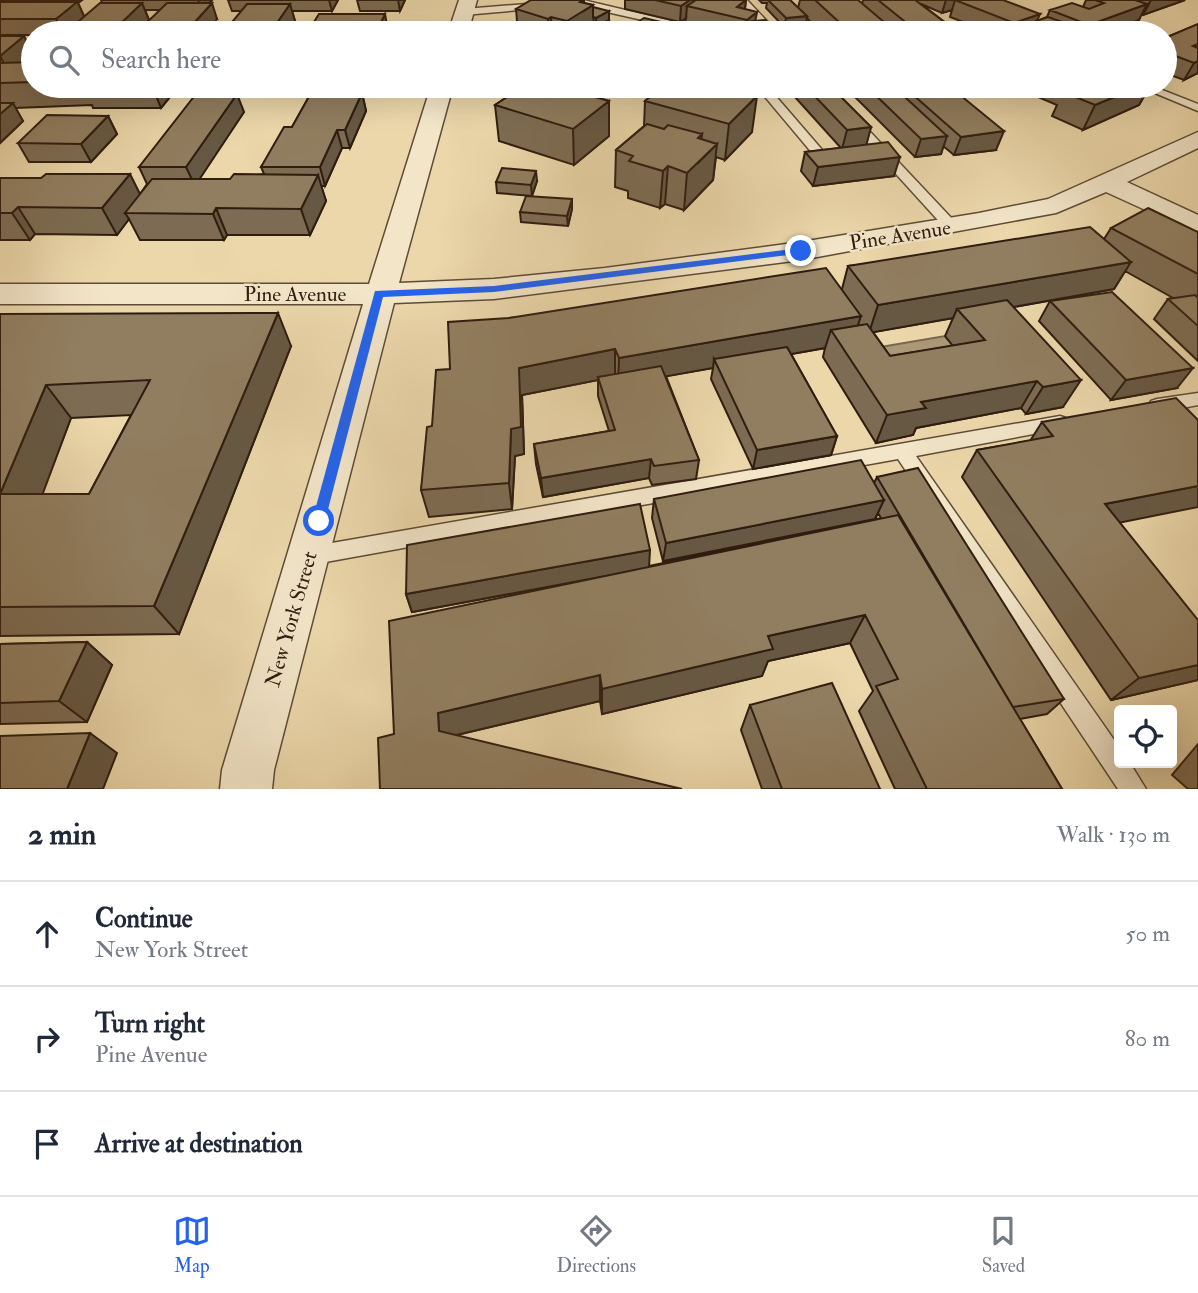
<!DOCTYPE html>
<html lang="en">
<head>
<meta charset="utf-8">
<style>
  body { margin:0; font-family:"IM FELL Double Pica",serif; background:#f6f6f7; color:#1f2937 }
  .controls { position:absolute; right:21px; bottom:21px; display:grid; overflow:hidden; border-radius:7px; box-shadow:0 7px 28px #0002 }
  .controls button { width:63px; height:63px; display:grid; place-items:center; padding:0; border:0; border-bottom:2px solid #e0e1e3; background:#fff; color:#1f2937; font:35px sans-serif }
  .stop { position:absolute; width:21px; height:21px; margin:-16px; border:5px solid #2563eb; border-radius:50%; background:#fff }
  .stop.end { background:#2563eb; border-color:#fff; box-shadow:0 2px 7px #0008 }
  .list { margin:0; padding:0; list-style:none }
  h2 { display:flex; justify-content:space-between; align-items:center; height:91px; margin:0; padding:0 28px; font-size:30px }
  h2 small { font-size:23px; font-weight:400; color:#747a83 }
  .list li { display:grid; grid-template-columns:46px 1fr auto; gap:21px; align-items:center; box-sizing:border-box; height:105px; padding:0 28px; border-top:2px solid #e0e1e3 }
  .list b { display:block; font-size:26px; white-space:nowrap }
  .list p { margin:0; font-size:23px; white-space:nowrap; color:#747a83 }
  .list em { font-size:23px; font-style:normal; color:#747a83 }
  .icon { flex:none; width:38px; height:38px; fill:none; stroke:currentColor; stroke-width:2; stroke-linecap:round; stroke-linejoin:round }
  .map { position:relative; flex:none; width:1198px; height:789px; overflow:hidden }
  .search { position:absolute; background:#fff; box-shadow:0 7px 28px #0002; left:21px; right:21px; top:21px; height:77px; display:flex; align-items:center; gap:18px; box-sizing:border-box; padding:0 24px; border-radius:38px; color:#747a83; font-size:26px }
  .sheet { height:406px; background:#fff }
  nav { display:flex; justify-content:space-around; align-items:center; box-sizing:border-box; height:98px; border-top:2px solid #e0e1e3; background:#fff; font-size:19px; color:#747a83 }
  nav a { display:grid; justify-items:center; gap:4px }
  nav .on { color:#2563eb }
  .map>svg:first-child { display:block }
</style>
</head>
<body>
<div class="map">
<svg width="1198" height="789" viewBox="0 0 1198 789">
  <rect width="100%" height="100%" fill="#ebd7aa"/>
  <filter id="stains"><feTurbulence type="fractalNoise" baseFrequency=".00286" numOctaves="4"/><feColorMatrix values="0 0 0 0 .2 0 0 0 0 .09 0 0 0 0 .02 0 0 0 .5 -.17"/></filter>
  <radialGradient id="worn" r=".72"><stop offset=".6" stop-color="#630" stop-opacity="0"/><stop offset="1" stop-color="#630" stop-opacity=".3"/></radialGradient>
  <path fill="#ab9876" stroke="#79674d" stroke-width="2" d="M945,336L971,368L879,383L857,351Z"/>
  <g fill="none" stroke-linecap="round" stroke-linejoin="round">
    <g stroke="#5e4c36" stroke-width="3">
      <path id="service" d="M583,0L714,31L716,33H700L567,3Z
        M737,0H747L778,33H768Z
        M540,3L543,4V8L464,15L459,12L464,9Z
        M756,86H767L830,159H837V165L823,166Z
        M816,86H827L956,223V229H946Z
        M1138,86H1152L1198,104V111Z
        M1198,393V405L1157,413L1151,411L1148,406L1151,401L1157,399Z
        M1060,416L1066,418L1069,423L1066,428L916,456L1119,747V763H1130L1146,789H1118L898,459L309,565L302,562L299,556L302,550L309,547Z"/>
    </g>
    <g stroke="#5e4c36" stroke-width="3">
      <path id="minor" d="M459,0H477L468,33H448Z
        M431,86H453L399,283L494,279L605,268L801,242L979,213L1048,199L1198,132V148L1127,182L1198,215V234L1106,192L1056,213L801,260L494,299L394,303L274,770L272,789H220L222,770L363,304H0V284H369Z"/>
    </g>
    <use href="#service" fill="#f2e5c8" fill-rule="evenodd"/>
    <use href="#minor" fill="#f2e5c8" fill-rule="evenodd"/>
  </g>
  <path fill="#7d6c53" stroke="#2f1d10" stroke-width="2" fill-rule="evenodd" d="M0,0H82L78,3L84,17L102,3L101,0H212L209,3L217,19L159,10H145L149,20L135,33H72L74,31L73,28L67,33H33V35H0Z
    M228,0H338L332,11H292L295,21L241,11H232Z
    M357,0H405L400,11H360Z
    M625,0H746L745,9L755,21L778,33H730L685,23L686,18L680,22L625,9Z
    M759,0H790L798,8L800,0H858L862,4L863,0H1003L1037,21L1047,17L1050,10L1083,7L1086,0H1185L1143,15L1141,14L1139,20L1104,33H991L950,17L952,10L942,13L921,4L959,33H803V29L816,28L807,18L806,25L784,27L766,8L767,3H762Z
    M584,3L593,5V7L609,20L596,27L593,26L594,33H518L516,9Z
    M1198,24V73L1184,80L1165,73V38Z
    M633,25L704,33H633Z
    M0,36L22,63L33,62V86H177L178,87L161,108H93L92,105L15,108L23,121L0,143Z
    M235,86H375L372,93H362L366,111L350,148H342L325,186H321L326,201L310,235H227L224,240H140L129,219L117,235L35,234L30,240H0V178L140,194L147,184L139,167L244,112L199,179H230L264,174L261,167L292,127L311,93H307L305,96H239Z
    M517,86H587L578,92L609,101V136L574,165L499,141L495,105L521,88Z
    M631,86H716L752,132L725,160L716,157L713,180L684,210L665,204L660,208L628,198V191L615,187L616,150L644,126L645,101L653,94L639,92V88Z
    M785,86H830L871,127L866,145L894,176L813,186L801,171L805,152L841,148Z
    M844,86H949L996,150L954,155L943,146L941,154L915,157Z
    M984,86H1003L993,90Z
    M1012,86H1150L1139,105L1083,130L1052,116L1057,105Z
    M108,116L117,134L91,162H29L18,143Z
    M537,181L532,196L497,193L496,182Z
    M572,199V209L568,226L521,222L520,212Z
    M1111,228L1198,232V361L1154,319L1168,299L1173,298L1125,271L1114,289L1013,307L1063,407L1026,414L1021,408L916,428L913,435L876,443L823,357L825,348L791,354L837,436L831,455L753,469L711,379L713,368L666,376L699,460L696,479L652,485L649,478L543,497L536,464L534,444L609,431L598,396V380L522,395L524,454L515,456L512,509L429,517L421,490L432,426L450,369L509,318L842,289L848,266L1104,239ZM953,318L945,336L953,346L890,356L873,332Z
    M1050,301L1177,388L1111,400L1039,321Z
    M0,314L291,346L179,634L0,636ZM131,415L89,494H42L71,418Z
    M1042,422L1120,523L1198,680L1111,700L962,477L977,450L1030,441Z
    M877,477L1064,699L1047,714L1020,719L1062,789H895L859,711L873,691L850,643L768,661L762,676L602,714L600,701L457,735L394,734L581,581L412,612L406,594L649,566L881,518L878,513L875,519L663,561L652,518L654,499L874,483Z
    M87,642L112,665L87,722L0,724V644Z
    M750,705L880,789H762L741,730Z
    M1198,744V789H1188L1172,775Z"/>
  <path fill="#665843" stroke="#2f1d10" stroke-width="2" d="M66,0H82L78,3L85,18L72,27L73,28L67,33H63L56,19L70,8Z
    M198,0H212L202,11Z
    M329,0H338L332,11Z
    M398,0H405L400,11Z
    M584,0V11L593,5L594,33H567V21L580,2Z
    M690,0H702L687,6L686,18L680,22L681,6Z
    M746,0L744,16L737,7Z
    M946,0H969H955L952,10L942,13Z
    M1151,0H1185L1143,15Z
    M142,3L149,20L135,33H117L118,26Z
    M212,3L217,19L206,33H185Z
    M290,4L295,21L286,33H270Z
    M1147,4L1139,20L1104,33H1085L1089,25Z
    M609,11V20L596,27V18Z
    M757,12L754,28L746,23L747,20Z
    M385,14L388,31L387,33H376Z
    M1040,14L1033,30L1022,26L1019,33H1010L1014,23Z
    M807,16L806,25L784,27L786,18Z
    M551,17L552,33H548V19Z
    M24,36L33,54L10,74L0,56Z
    M1198,61V73L1184,80L1194,63Z
    M152,86H177L178,87L161,108Z
    M302,86H305L307,93L305,96Z
    M370,86H375L372,93Z
    M564,86H587L564,101Z
    M995,86H1003L993,90Z
    M1141,86H1150L1139,105L1083,130L1095,105Z
    M362,93L366,111L350,148L345,130Z
    M237,94L244,112L195,186L186,167Z
    M757,96L752,132L725,160L729,124Z
    M609,101V136L574,165L573,129Z
    M13,103L23,121L0,143V114Z
    M108,116L117,134L91,162L81,144Z
    M871,127L866,146L842,149L847,130Z
    M337,130L342,148L325,186L320,167Z
    M1004,131L996,150L954,155L961,137Z
    M702,134L699,162L717,144L713,180L684,210L687,173L698,138Z
    M947,136L941,154L915,157L921,139Z
    M900,157L894,176L813,186L818,167Z
    M668,166L665,204L660,208L663,171Z
    M536,171L537,181L532,196L531,185Z
    M130,174L143,200L125,213L129,219L117,235L102,208Z
    M318,175L326,201L310,235L301,209Z
    M572,199V209L568,226L567,216Z
    M18,207L35,234L30,240L12,213Z
    M216,208L227,235L224,240L213,214Z
    M1131,262L1114,289L964,316L957,309L953,318L869,333L878,305Z
    M278,313L291,346L179,634L154,606Z
    M861,316L852,343L831,330L825,348L718,367L714,359L713,368L618,385L619,358Z
    M615,349V376L598,377V380L522,395L524,454L515,456L512,509L509,483L511,429L519,368Z
    M1193,368L1177,388L1111,400L1126,380Z
    M1081,380L1063,407L1026,414L1043,387Z
    M1037,381L1021,408L916,428L913,435L876,443L887,415L921,402Z
    M46,385L71,418L31,525L0,494Z
    M837,436L831,455L753,469L757,450Z
    M651,459L649,478L543,497L541,478Z
    M1198,486V507L1083,530L1105,504Z
    M884,500L875,519L663,561L666,543Z
    M650,550L649,568L412,612L406,594Z
    M865,615L850,643L768,661L762,676L602,714V689L768,636Z
    M87,642L112,665L87,722L59,701Z
    M1198,665V680L1111,700L1139,678Z
    M600,675V701L448,737L439,731L438,713Z
    M90,733L117,753L103,789H67Z"/>
  <path fill="#917e60" stroke="#2f1d10" stroke-width="2" fill-rule="evenodd" d="M531,0H583L580,2L593,5L567,21L551,17L548,19L516,9Z
    M655,0H690L681,6Z
    M696,0H746L737,7L757,12L747,20L687,6Z
    M768,0H790L807,16L786,18Z
    M815,0H858L897,33H851Z
    M878,0H915L959,33H919Z
    M955,0H1003L1040,14L1014,23Z
    M1095,0H1135L1147,4L1089,25L1050,10L1072,3L1089,9L1104,3Z
    M0,2H77L56,19H0Z
    M100,3H142L118,26H125L117,33H72L79,27H72Z
    M167,3H212L185,33H136Z
    M247,4H290L270,33H223Z
    M593,7L609,11L596,18L593,17Z
    M319,14H385L376,33H307Z
    M1048,17L1093,33H1040L1022,26Z
    M644,18L704,32L702,33H676L670,32L666,33L633,25Z
    M765,20L778,33H756L745,22Z
    M1198,24V44L1193,46L1198,48V61L1194,63L1165,52V38Z
    M825,27L832,33H808L803,29Z
    M0,36H24L0,56Z
    M33,62V82L0,83V63Z
    M524,86H556L609,101L573,129L495,105Z
    M664,86H716L757,96L729,124L645,101Z
    M805,86H830L871,127L847,130Z
    M866,86H893L947,136L921,139Z
    M903,86H949L1004,131L961,137Z
    M1076,86H1141L1095,105L1063,92Z
    M311,93H362L345,130H337L320,167H261L284,127H292Z
    M196,94H237L186,167H139Z
    M0,103H13L0,114Z
    M47,115L108,116L81,144L18,143Z
    M647,124L664,129L668,125L702,134L698,138L717,144L687,173L668,166L663,171L629,161L633,156L616,150Z
    M888,142L900,157L818,167L805,152Z
    M502,168L536,171L531,185L496,182Z
    M46,174H130L102,208L18,207L12,213H0V178H41Z
    M234,174L318,175L301,209L216,208L213,214L125,213L152,179H230Z
    M526,196L572,199L567,216L520,212Z
    M1148,208L1198,232V274L1111,228Z
    M1090,227L1131,262L878,305L848,266Z
    M826,268L861,316L619,358L615,349L519,368L521,427L511,429L509,483L421,490L427,427L432,426L436,370L450,369L448,322L509,318Z
    M1112,292L1193,368L1126,380L1050,301Z
    M1195,295L1198,298V326L1168,299Z
    M1007,300L1081,380L1043,387L1037,381L921,402L926,408L887,415L831,330L867,324L890,356L985,340L957,309Z
    M278,313L154,606L0,607V314ZM150,380L89,494H0L46,385Z
    M787,347L837,436L757,450L714,359Z
    M661,366L699,460L654,466L651,459L541,478L534,444L615,430L598,377Z
    M1176,398L1198,420V486L1105,504L1198,620V665L1139,678L977,450L1053,436L1042,422Z
    M861,460L884,500L666,543L654,499Z
    M918,468L1064,699L1013,707L877,477Z
    M640,504L650,550L406,594L407,545Z
    M898,515L1062,789H927L876,686L898,679L865,615L768,636L773,649L602,689L600,675L438,713L439,731L682,789H380L378,738L394,734L389,621Z
    M87,642L59,701L0,703V644Z
    M832,683L880,789H782L750,705Z
    M90,733L67,789H0V736Z"/>
  <path fill="#2563eb" d="M801,248L805,251L804,253L494,292L383,297L325,521L323,525H314L312,521L375,291L494,286Z"/>
  <g text-anchor="middle" stroke-width="5" stroke-linejoin="round" paint-order="stroke">
    <g font-size="21" fill="#2f1d10" stroke="#f2e5c8">
      <text transform="translate(900 235) rotate(-9)" y="7">Pine Avenue</text>
      <text x="295" y="301">Pine Avenue</text>
      <text transform="translate(291 619) rotate(-74)" y="7">New York Street</text>
    </g>
  </g>
  <rect width="100%" height="100%" filter="url(#stains)"/>
  <rect width="100%" height="100%" fill="url(#worn)"/>
</svg>
<div class="controls">
<button><svg class="icon" aria-label="locate" viewBox="0 0 24 24"><circle cx="12" cy="12" r="6"/><path d="M12 2v4M12 18v4M2 12h4M18 12h4"/></svg></button>
</div>
<div class="stop" style="left:319px;top:521px"></div>
<div class="stop end" style="left:801px;top:251px"></div>
<div class="search"><svg class="icon" aria-label="search" viewBox="0 0 24 24"><circle cx="10" cy="10" r="6"/><path d="M15 15l6 6"/></svg>Search here</div>
</div>
<section class="sheet">
<h2>2 min<small>Walk · 130 m</small></h2>
<ul class="list">
<li><svg class="icon" aria-label="ahead" viewBox="0 0 24 24"><path d="M12 20V5M6 11l6-6 6 6"/></svg><div><b>Continue</b><p>New York Street</p></div><em>50 m</em></li>
<li><svg class="icon" aria-label="right" viewBox="0 0 24 24"><path d="M7 20v-9h11M14 6l5 5-5 5"/></svg><div><b>Turn right</b><p>Pine Avenue</p></div><em>80 m</em></li>
<li><svg class="icon" aria-label="arrive" viewBox="0 0 24 24"><path d="M6 21V4h12l-3 4 3 4H6"/></svg><div><b>Arrive at destination</b></div></li>
</ul>
</section>
<nav>
<a class="on"><svg class="icon" aria-label="map" viewBox="0 0 24 24"><path d="M3 6l6-2 6 2 6-2v14l-6 2-6-2-6 2zM9 4v14M15 6v14"/></svg>Map</a>
<a><svg class="icon" aria-label="directions" viewBox="0 0 24 24"><path d="M12 3l9 9-9 9-9-9zM9 14v-3h6M13 9l2 2-2 2"/></svg>Directions</a>
<a><svg class="icon" aria-label="saved" viewBox="0 0 24 24"><path d="M7 4h10v16l-5-4-5 4z"/></svg>Saved</a>
</nav>
</body>
</html>
